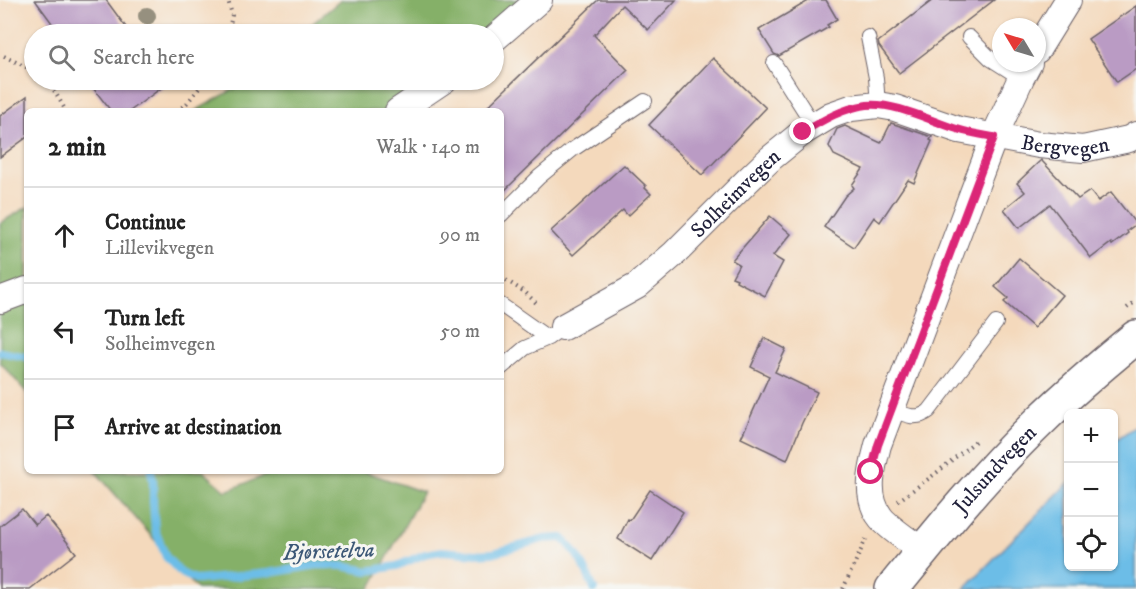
<!DOCTYPE html>
<html lang="en">
<head>
<meta charset="utf-8">
<style>
  body { margin:0; font-family:"IM FELL DW Pica",serif; background:#f6f6f6; color:#222 }
  .controls { position:absolute; right:18px; bottom:18px; display:grid; overflow:hidden; border-radius:9px; box-shadow:0 2px 4px #0004 }
  .controls button { width:54px; height:54px; display:grid; place-items:center; padding:0; border:0; border-bottom:2px solid #e0e0e0; background:#fff; color:#222; font:30px sans-serif }
  .compass { position:absolute; left:992px; top:18px; width:54px; height:54px; border-radius:50%; background:#fff; box-shadow:0 2px 4px #0004; rotate:308deg }
  .stop { position:absolute; width:18px; height:18px; margin:-14px; border:4px solid #db2777; border-radius:50%; background:#fff }
  .stop.end { background:#db2777; border-color:#fff; box-shadow:0 2px 6px #0008 }
  .list { margin:0; padding:0; list-style:none }
  h2 { display:flex; justify-content:space-between; align-items:center; height:78px; margin:0; padding:0 24px; font-size:26px }
  h2 small { font-size:20px; font-weight:400; color:#767676 }
  .list li { display:grid; grid-template-columns:39px 1fr auto; gap:18px; align-items:center; box-sizing:border-box; height:96px; padding:0 24px; border-top:2px solid #e0e0e0 }
  .list b { display:block; font-size:22px; white-space:nowrap }
  .list p { margin:0; font-size:20px; white-space:nowrap; color:#767676 }
  .list em { font-size:20px; font-style:normal; color:#767676 }
  .icon { flex:none; width:33px; height:33px; fill:none; stroke:currentColor; stroke-width:2; stroke-linecap:round; stroke-linejoin:round }
  .map { position:relative; flex:none; width:1136px; height:589px; overflow:hidden }
  .search { position:absolute; background:#fff; box-shadow:0 2px 4px #0004; left:24px; top:24px; width:480px; height:66px; display:flex; align-items:center; gap:15px; box-sizing:border-box; padding:0 21px; border-radius:33px; color:#767676; font-size:22px }
  .panel { position:absolute; background:#fff; box-shadow:0 2px 4px #0004; left:24px; top:108px; width:480px; height:366px; border-radius:9px }
  .map>svg:first-child { display:block }
</style>
</head>
<body>
<div class="map">
<svg width="1136" height="589" viewBox="0 0 1136 589">
  <rect width="100%" height="100%" fill="#f6f6f2"/>
  <filter id="ink" filterUnits="userSpaceOnUse"><feTurbulence type="fractalNoise" baseFrequency=".0167" numOctaves="2"/><feDisplacementMap in="SourceGraphic" scale="12" xChannelSelector="R" yChannelSelector="G"/><feConvolveMatrix kernelMatrix="1 2 1 2 8 2 1 2 1" color-interpolation-filters="sRGB"/></filter>
  <filter id="wash" filterUnits="userSpaceOnUse"><feTurbulence type="fractalNoise" baseFrequency=".008" numOctaves="4" result="noise"/><feDisplacementMap in="SourceGraphic" scale="24" xChannelSelector="R" yChannelSelector="G"/><feGaussianBlur stdDeviation="1.35" result="paint"/><feColorMatrix in="noise" values="0 0 0 0 0 0 0 0 0 0 0 0 0 0 0 0 0 1.4 0 .05"/><feComposite in="paint" operator="in"/></filter>
  <g filter="url(#wash)">
    <rect width="100%" height="100%" fill="#f4d9bc"/>
    <path fill="#85b068" stroke="#546952" stroke-width="1.5" d="M341,0H546L494,34H300Z
      M246,80H452L409,111H195L236,88Z
      M27,207V393L0,362V223Z
      M95,471H203L226,491L277,471H363L423,492L370,589H197Z"/>
    <path fill="#6cbde7" stroke="#477091" stroke-width="1.5" d="M1136,426V589H964L1068,483V566H1114V441Z"/>
    <g fill="none" stroke-linecap="round" stroke-linejoin="round">
      <path stroke="#6cbde7" stroke-width="8" d="M0,352L27,357
        M151,471L153,481V502L155,530L166,557L182,574L198,580L269,573L318,565L343,566L368,571L397,566L425,554L442,551L476,554L493,553L544,539L562,538C578,552 586,570 594,589"/>
    </g>
    <g id="blocks">
      <path fill="#ba9bc4" d="M35,0H106L131,34H60Z
        M598,0H676L648,30L622,5L594,35L628,70L501,194V111H483Z
        M810,0H826L837,19L827,25L829,27L779,56L774,54L759,30Z
        M933,0H994L899,73L879,46L878,42Z
        M1136,6V69L1117,82L1088,39Z
        M713,58L766,108L702,175L649,125Z
        M87,80H172L130,111H111Z
        M27,96V137L0,157V116Z
        M891,123L932,137L930,140L932,141L914,183L908,180L880,222L874,217L854,247L824,227L845,196L854,188L852,185L863,169L834,155L829,146L837,129L845,126L881,143Z
        M1041,160L1078,199L1090,191L1098,201L1111,192L1136,224L1127,231L1128,233L1112,245L1111,243L1091,258L1050,204L1019,228L1004,209L1025,192L1017,183Z
        M624,165L646,186L645,188L651,194L628,216L623,210L573,255L551,231Z
        M770,216L791,234L773,256L783,262L765,296L736,281L737,279L732,277L739,264L732,260Z
        M1019,258L1062,295L1034,328L1004,302L1008,298L995,287Z
        M764,338L786,349L775,372L817,392L802,423L787,460L741,438L769,376L751,367Z
        M650,490L683,512L652,561L618,539L628,519L630,520Z
        M22,509L35,525L46,516L76,553L30,589H0V526Z"/>
    </g>
  </g>
  <g filter="url(#ink)">
    <use href="#blocks" fill-opacity="0" stroke="#6c6268" stroke-width="1.5"/>
    <g fill="none" stroke-linecap="round" stroke-linejoin="round">
      <g stroke="#6c6268" stroke-width="16">
        <path id="service" d="M868,37L876,78L878,105
          M969,37L991,59L1021,78
          M774,63L814,126
          M501,215L539,177L572,150L645,101
          M501,305L548,338
          M501,368L525,348L548,338L563,327
          M891,409C905,415 916,421 929,411L996,323"/>
      </g>
      <g stroke="#6c6268" stroke-width="28">
        <g id="minor">
          <path d="M494,39L539,0"/>
          <path d="M1037,50L1068,0"/>
          <path d="M398,111L444,80"/>
          <path d="M0,300L27,290"/>
          <path id="s1" d="M563,327L637,286L675,253L747,181L771,158L803,132L831,115L851,108L878,105L895,108L959,130L1039,145L1083,149L1129,139L1136,135"/>
          <path d="M922,551C911,542 890,529 881,518C864,497 872,468 878,445L994,137L1021,78L1029,63"/>
        </g>
      </g>
      <g stroke="#6c6268" stroke-width="36">
        <g id="primary">
          <path id="s2" d="M892,589C939,531 986,473 1040,421C1070,392 1103,364 1136,337"/>
        </g>
      </g>
      <path stroke="#6c6268" stroke-width="4" stroke-dasharray="1.5 4.5" stroke-linecap="butt" d="M228,34L232,15L228,0
        M4,56L34,71
        M48,80L66,111
        M177,111L187,103L206,80
        M501,277L526,293L536,303
        M1127,308L1136,301
        M898,501L935,474L978,439
        M843,589L866,539"/>
      <use href="#service" stroke="#fff" stroke-width="14"/>
      <use href="#minor" stroke="#fff" stroke-width="26"/>
      <use href="#primary" stroke="#fff" stroke-width="33"/>
    </g>
    <circle fill="#96907f" cx="147" cy="16" r="9"/>
  </g>
  <g fill="none" stroke-linecap="round" stroke-linejoin="round" filter="url(#ink)">
    <path stroke="#db2777" stroke-width="8" d="M803,132C823,120 843,108 867,105C894,102 931,121 957,129C969,133 982,135 994,137L878,445L871,472"/>
  </g>
  <g text-anchor="middle" stroke-width="6" stroke-linejoin="round" paint-order="stroke">
    <g font-size="21" fill="#22223b" stroke="#f6f6f2">
      <text dy="7" stroke="none"><textPath href="#s1" startOffset="585">Bergvegen</textPath></text>
      <text dy="7" stroke="none"><textPath href="#s1" startOffset="220">Solheimvegen</textPath></text>
      <text dy="7" stroke="none"><textPath href="#s2" startOffset="158">Julsundvegen</textPath></text>
    </g>
    <g font-size="22" font-style="italic" fill="#3c5877" stroke="#f6f6f2">
      <text transform="translate(329 550) rotate(-2)" y="8">Bjørsetelva</text>
    </g>
  </g>
</svg>
<div class="controls">
<button>+</button>
<button>−</button>
<button><svg class="icon" aria-label="locate" viewBox="0 0 24 24"><circle cx="12" cy="12" r="6"/><path d="M12 2v4M12 18v4M2 12h4M18 12h4"/></svg></button>
</div>
<svg class="compass" viewBox="-18 -18 36 36"><path d="M0-13l5 13h-10z" fill="#e53935"/><path d="M0 13l5-13h-10z" fill="#767676"/></svg>
<div class="stop" style="left:871px;top:472px"></div>
<div class="stop end" style="left:803px;top:132px"></div>
<div class="search"><svg class="icon" aria-label="search" viewBox="0 0 24 24"><circle cx="10" cy="10" r="6"/><path d="M15 15l6 6"/></svg>Search here</div>
<section class="panel">
<h2>2 min<small>Walk · 140 m</small></h2>
<ul class="list">
<li><svg class="icon" aria-label="ahead" viewBox="0 0 24 24"><path d="M12 20V5M6 11l6-6 6 6"/></svg><div><b>Continue</b><p>Lillevikvegen</p></div><em>90 m</em></li>
<li><svg class="icon" aria-label="left" viewBox="0 0 24 24"><path d="M17 20v-9H6M10 6l-5 5 5 5"/></svg><div><b>Turn left</b><p>Solheimvegen</p></div><em>50 m</em></li>
<li><svg class="icon" aria-label="arrive" viewBox="0 0 24 24"><path d="M6 21V4h12l-3 4 3 4H6"/></svg><div><b>Arrive at destination</b></div></li>
</ul>
</section>
</div>
</body>
</html>
